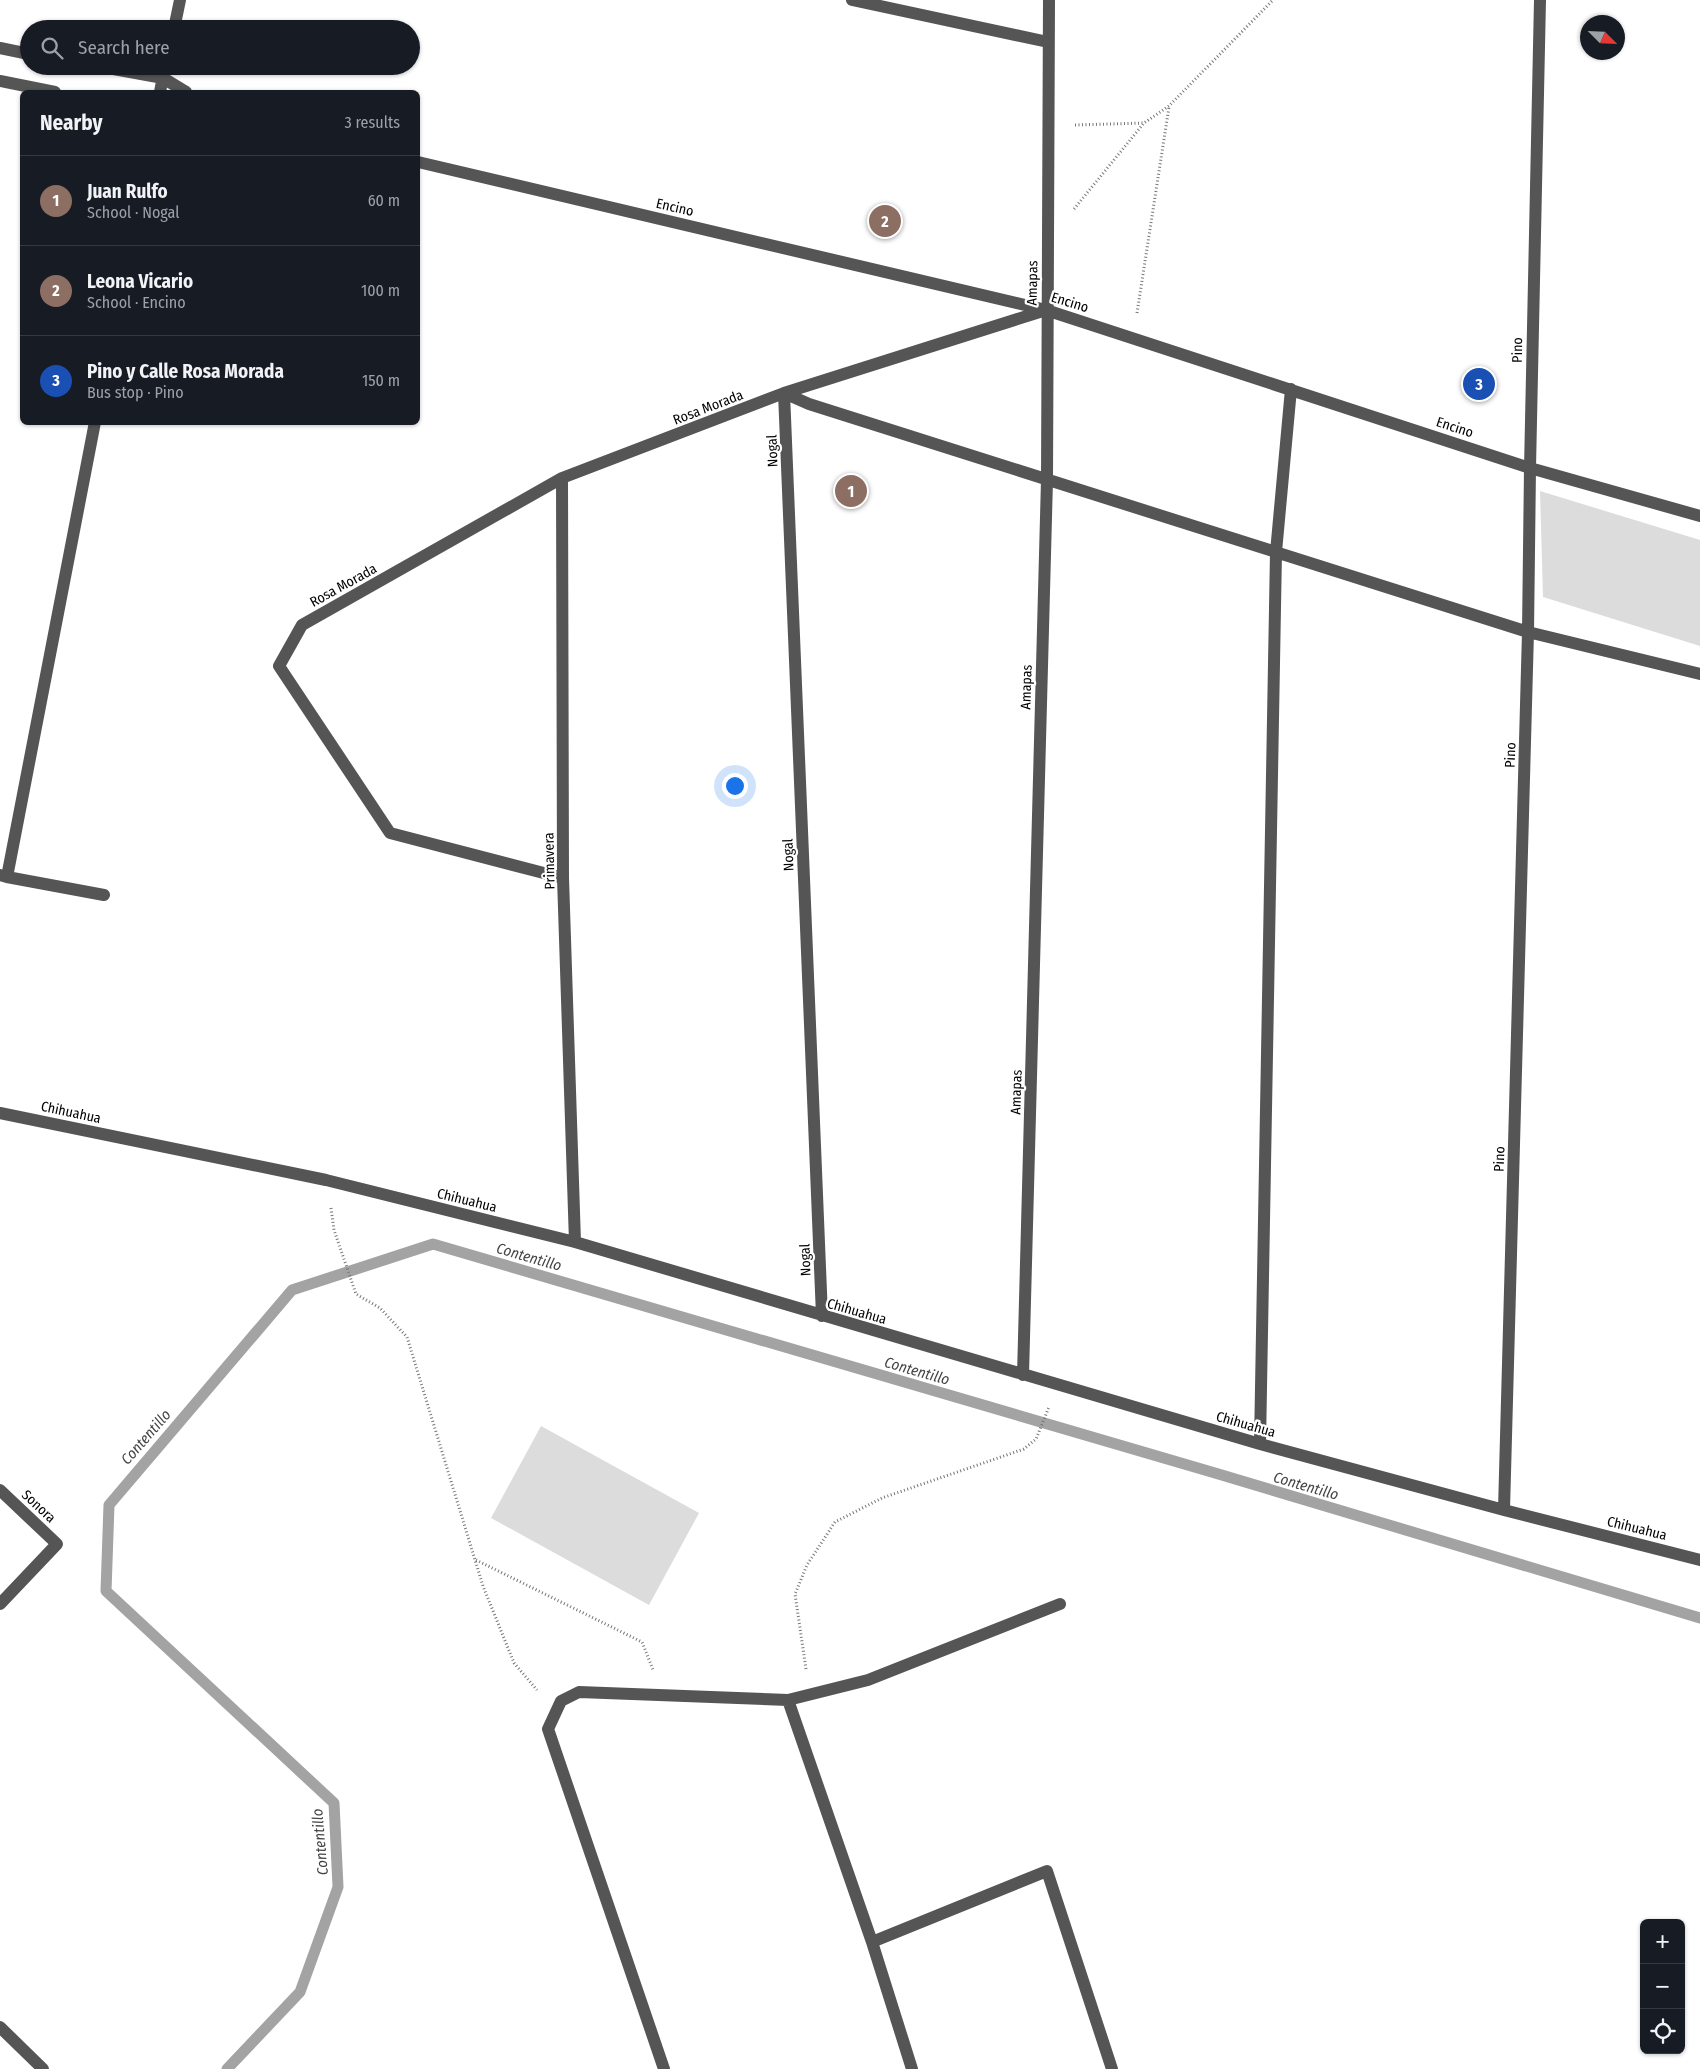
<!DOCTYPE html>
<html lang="en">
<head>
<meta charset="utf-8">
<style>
  body { margin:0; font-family:"Fira Sans Condensed",sans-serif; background:#20242c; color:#f1f3f6 }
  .controls { position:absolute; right:15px; bottom:15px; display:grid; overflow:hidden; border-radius:8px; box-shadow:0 1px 4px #0004 }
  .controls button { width:45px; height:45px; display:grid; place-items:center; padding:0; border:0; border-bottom:1px solid #363941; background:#171b24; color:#f1f3f6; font:25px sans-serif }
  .compass { position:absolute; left:1580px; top:15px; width:45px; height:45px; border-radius:50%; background:#171b24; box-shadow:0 1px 4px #0004; rotate:114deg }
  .you { position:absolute; left:734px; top:785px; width:18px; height:18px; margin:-12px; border:4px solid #fff; border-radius:50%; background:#1a73e8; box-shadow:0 0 0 8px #1a73e833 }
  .badge { display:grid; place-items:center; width:32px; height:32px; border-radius:50%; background:#858687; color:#fff; font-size:16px; font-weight:700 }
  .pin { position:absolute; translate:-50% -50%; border:2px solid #fff; box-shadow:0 1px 5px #0006 }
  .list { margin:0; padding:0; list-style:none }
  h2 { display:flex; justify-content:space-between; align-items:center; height:65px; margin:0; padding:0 20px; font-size:21px }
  h2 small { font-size:16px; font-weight:400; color:#9ea1a6 }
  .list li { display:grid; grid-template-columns:32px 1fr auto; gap:15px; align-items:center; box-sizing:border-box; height:90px; padding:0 20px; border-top:1px solid #363941 }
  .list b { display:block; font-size:19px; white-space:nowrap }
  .list p { margin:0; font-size:16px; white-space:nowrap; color:#9ea1a6 }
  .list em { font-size:16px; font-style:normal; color:#9ea1a6 }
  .icon { flex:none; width:28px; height:28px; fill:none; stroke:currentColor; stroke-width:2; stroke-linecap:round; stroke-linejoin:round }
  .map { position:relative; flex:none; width:1700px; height:2069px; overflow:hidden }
  .search { position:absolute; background:#171b24; box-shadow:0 1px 4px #0004; left:20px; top:20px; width:400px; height:55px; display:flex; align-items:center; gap:12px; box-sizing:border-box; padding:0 18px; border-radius:28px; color:#9ea1a6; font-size:19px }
  .panel { position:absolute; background:#171b24; box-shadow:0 1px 4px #0004; left:20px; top:90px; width:400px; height:335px; border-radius:8px }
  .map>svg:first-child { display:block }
</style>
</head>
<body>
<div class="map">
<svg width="1700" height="2069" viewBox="0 0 1700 2069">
  <rect width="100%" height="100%" fill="#fff"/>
  <path fill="#dcdcdc" d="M1540,491L1700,540V646L1543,597Z
    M541,1426L699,1513L649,1605L491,1518Z"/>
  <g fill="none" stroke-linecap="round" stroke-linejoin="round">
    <path stroke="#a3a3a3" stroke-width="11" d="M227,2069L300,1992L338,1887L334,1803L106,1591L109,1505L292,1290L433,1244L1215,1473L1700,1618"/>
    <path stroke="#777" stroke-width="3" stroke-dasharray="1 2.5" stroke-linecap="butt" d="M1075,125L1144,123
      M1074,209L1144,123L1169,106L1273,0
      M1137,313L1169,107
      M331,1208L334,1230L356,1294L380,1308L407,1337L483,1586L514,1663L537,1690
      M476,1560L642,1642L653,1670
      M806,1669L795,1594L807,1565L835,1522L882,1498L1024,1449L1036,1439L1049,1407"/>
    <path stroke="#555" stroke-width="12" d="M852,0L1048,42
      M174,29L180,0
      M0,48L29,54
      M97,66L163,78L186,92
      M0,81L55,92
      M160,92L165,66
      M418,162L1046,310L1530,468L1700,516
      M784,393L809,404L1528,632L1700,674
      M784,393L822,1316
      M562,478L563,878L575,1242
      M0,875L7,877L95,422
      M7,877L104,895
      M563,878L390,833L279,666L302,625L562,478L784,393L1046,310
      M0,1113L326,1180L575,1242L1260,1444L1504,1510L1700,1560
      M1023,1375L1047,480L1049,0
      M1260,1444L1276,552L1291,389
      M0,1490L57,1544L0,1604
      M1504,1510L1528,632L1530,468L1540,0
      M788,1700L872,1942L912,2069
      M872,1942L1047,1871L1112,2069
      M0,2027L43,2069
      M664,2069L548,1729L561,1701L579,1692L788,1700L868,1680L1060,1604"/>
  </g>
  <g text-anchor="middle" stroke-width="4.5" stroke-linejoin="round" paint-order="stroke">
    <g font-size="14" fill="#000" stroke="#fff">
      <text transform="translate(675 207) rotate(13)" y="5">Encino</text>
      <text transform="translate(1032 283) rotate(-89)" y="5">Amapas</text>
      <text transform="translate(1070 302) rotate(17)" y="5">Encino</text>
      <text transform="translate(1517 350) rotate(-89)" y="5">Pino</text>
      <text transform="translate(708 407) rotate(-21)" y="5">Rosa Morada</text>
      <text transform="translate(1455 427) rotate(18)" y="5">Encino</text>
      <text transform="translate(772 451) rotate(-92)" y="5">Nogal</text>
      <text transform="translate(343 585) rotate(-29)" y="5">Rosa Morada</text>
      <text transform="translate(1026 687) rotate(-88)" y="5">Amapas</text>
      <text transform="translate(1510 755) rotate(-88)" y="5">Pino</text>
      <text transform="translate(788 855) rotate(-92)" y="5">Nogal</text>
      <text transform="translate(549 861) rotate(-91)" y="5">Primavera</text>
      <text transform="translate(1016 1092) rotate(-88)" y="5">Amapas</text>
      <text transform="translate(71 1112) rotate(12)" y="5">Chihuahua</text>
      <text transform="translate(1499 1159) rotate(-88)" y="5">Pino</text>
      <text transform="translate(467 1200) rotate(14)" y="5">Chihuahua</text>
      <text transform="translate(805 1260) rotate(-92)" y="5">Nogal</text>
      <text transform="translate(857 1311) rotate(16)" y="5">Chihuahua</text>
      <text transform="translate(1246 1424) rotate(16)" y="5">Chihuahua</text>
      <text transform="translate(39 1506) rotate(43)" y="5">Sonora</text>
      <text transform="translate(1637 1528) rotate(14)" y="5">Chihuahua</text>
    </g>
    <g font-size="15" font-style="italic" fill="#444" stroke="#fff">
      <text transform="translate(529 1257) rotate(16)" y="5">Contentillo</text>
      <text transform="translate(917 1371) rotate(16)" y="5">Contentillo</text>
      <text transform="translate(146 1437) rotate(-49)" y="5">Contentillo</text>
      <text transform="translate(1306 1486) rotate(16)" y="5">Contentillo</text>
      <text transform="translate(320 1842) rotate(-95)" y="5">Contentillo</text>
    </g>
  </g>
</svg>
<div class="controls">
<button>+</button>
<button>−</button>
<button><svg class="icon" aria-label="locate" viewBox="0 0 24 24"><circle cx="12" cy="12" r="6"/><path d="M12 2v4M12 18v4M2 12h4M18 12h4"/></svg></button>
</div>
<svg class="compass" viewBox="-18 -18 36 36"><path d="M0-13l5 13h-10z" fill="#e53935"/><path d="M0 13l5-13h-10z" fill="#9ea1a6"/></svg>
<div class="you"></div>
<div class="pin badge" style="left:851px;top:491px;background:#8d6e63">1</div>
<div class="pin badge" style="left:885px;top:221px;background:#8d6e63">2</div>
<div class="pin badge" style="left:1479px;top:384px;background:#1a4fb4">3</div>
<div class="search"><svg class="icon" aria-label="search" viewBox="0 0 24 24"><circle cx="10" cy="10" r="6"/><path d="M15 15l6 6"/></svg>Search here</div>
<section class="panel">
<h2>Nearby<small>3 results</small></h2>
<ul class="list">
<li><span class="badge" style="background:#8d6e63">1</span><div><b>Juan Rulfo</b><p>School · Nogal</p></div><em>60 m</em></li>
<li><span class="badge" style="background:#8d6e63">2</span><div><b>Leona Vicario</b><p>School · Encino</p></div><em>100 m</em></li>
<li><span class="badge" style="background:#1a4fb4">3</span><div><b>Pino y Calle Rosa Morada</b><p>Bus stop · Pino</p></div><em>150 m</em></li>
</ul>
</section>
</div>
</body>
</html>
